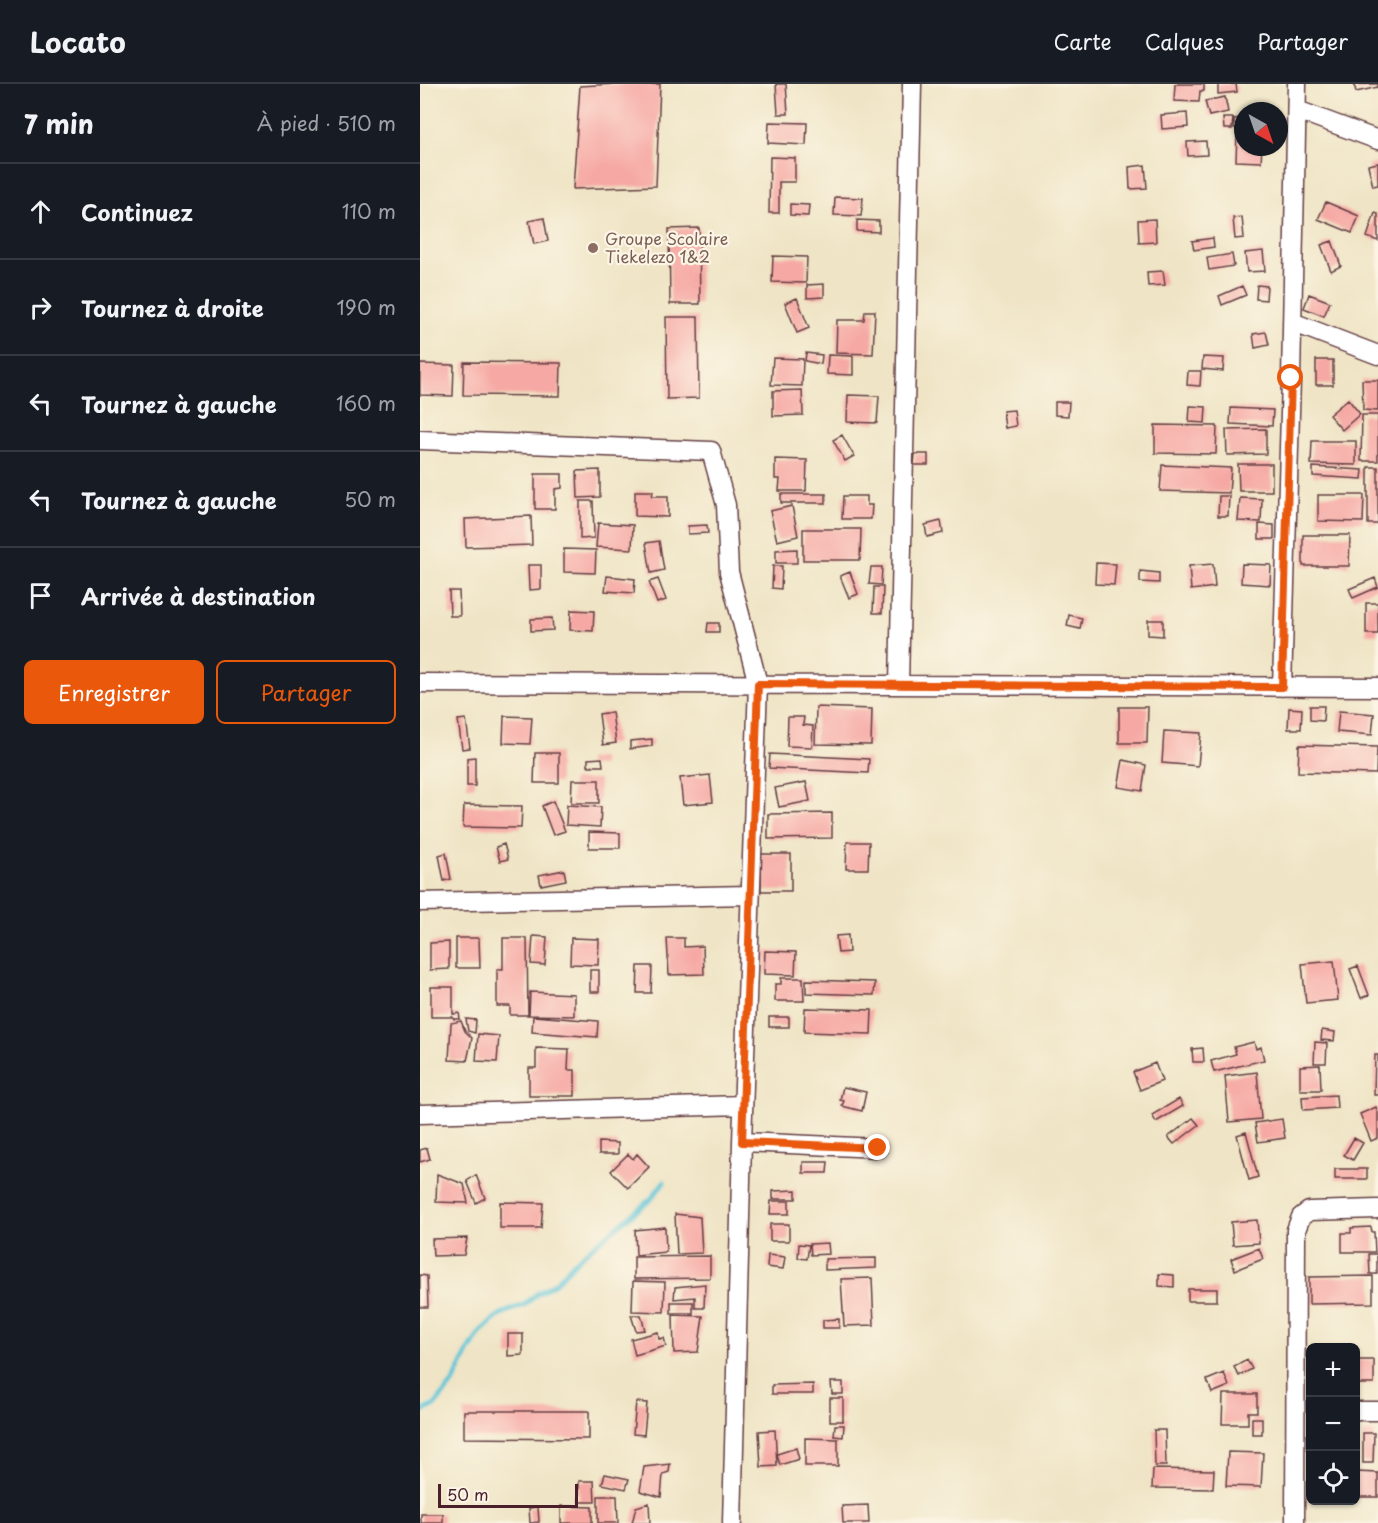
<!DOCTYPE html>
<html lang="fr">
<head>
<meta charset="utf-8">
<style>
  body { margin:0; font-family:"Playpen Sans",sans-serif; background:#242831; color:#f1f3f6 }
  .controls { position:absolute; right:18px; bottom:18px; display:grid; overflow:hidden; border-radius:9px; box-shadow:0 2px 4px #0004 }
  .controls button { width:54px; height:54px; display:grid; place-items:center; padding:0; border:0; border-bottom:2px solid #363941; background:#171b24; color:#f1f3f6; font:30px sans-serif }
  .compass { position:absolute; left:814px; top:18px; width:54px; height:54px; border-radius:50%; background:#171b24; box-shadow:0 2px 4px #0004; rotate:140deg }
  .scale { position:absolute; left:18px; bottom:15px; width:140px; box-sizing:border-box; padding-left:6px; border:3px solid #4a1f2b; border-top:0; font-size:16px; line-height:21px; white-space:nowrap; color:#4a1f2b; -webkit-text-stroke:4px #fcf5e5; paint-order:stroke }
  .stop { position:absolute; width:18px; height:18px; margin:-14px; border:4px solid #ea580c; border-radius:50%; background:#fff }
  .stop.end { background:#ea580c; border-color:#fff; box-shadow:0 2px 6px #0008 }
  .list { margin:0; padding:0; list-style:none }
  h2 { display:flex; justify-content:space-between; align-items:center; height:78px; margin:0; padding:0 24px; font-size:26px }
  h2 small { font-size:20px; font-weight:400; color:#9ea1a6 }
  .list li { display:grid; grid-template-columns:39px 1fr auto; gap:18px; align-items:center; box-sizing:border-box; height:96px; padding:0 24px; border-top:2px solid #363941 }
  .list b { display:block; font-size:22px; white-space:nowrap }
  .list em { font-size:20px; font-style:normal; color:#9ea1a6 }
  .actions { display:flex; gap:12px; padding:18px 24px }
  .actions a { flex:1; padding:14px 0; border:2px solid #ea580c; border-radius:9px; text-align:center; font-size:21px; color:#ea580c }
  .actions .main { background:#ea580c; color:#fff }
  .icon { flex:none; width:33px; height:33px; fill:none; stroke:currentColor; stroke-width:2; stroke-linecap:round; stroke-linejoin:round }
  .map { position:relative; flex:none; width:958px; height:1439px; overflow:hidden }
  header { display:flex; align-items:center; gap:36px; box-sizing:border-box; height:84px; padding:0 30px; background:#171b24; border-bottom:2px solid #363941 }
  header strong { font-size:28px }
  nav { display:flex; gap:33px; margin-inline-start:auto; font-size:21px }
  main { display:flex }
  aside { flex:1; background:#171b24 }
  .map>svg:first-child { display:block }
</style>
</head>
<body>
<header>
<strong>Locato</strong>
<nav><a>Carte</a><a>Calques</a><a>Partager</a></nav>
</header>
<main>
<aside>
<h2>7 min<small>À pied · 510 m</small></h2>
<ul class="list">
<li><svg class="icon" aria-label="ahead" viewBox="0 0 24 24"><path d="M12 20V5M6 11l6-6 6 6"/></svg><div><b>Continuez</b></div><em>110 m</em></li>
<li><svg class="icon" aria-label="right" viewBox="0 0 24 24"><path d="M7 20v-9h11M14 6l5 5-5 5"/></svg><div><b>Tournez à droite</b></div><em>190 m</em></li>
<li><svg class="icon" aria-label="left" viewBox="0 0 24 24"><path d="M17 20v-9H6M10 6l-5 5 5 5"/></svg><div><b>Tournez à gauche</b></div><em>160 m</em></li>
<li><svg class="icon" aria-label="left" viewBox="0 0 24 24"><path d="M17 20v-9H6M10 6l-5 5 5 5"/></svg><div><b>Tournez à gauche</b></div><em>50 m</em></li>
<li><svg class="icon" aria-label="arrive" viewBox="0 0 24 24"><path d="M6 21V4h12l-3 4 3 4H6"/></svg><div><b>Arrivée à destination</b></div></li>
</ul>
<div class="actions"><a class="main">Enregistrer</a><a>Partager</a></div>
</aside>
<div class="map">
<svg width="958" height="1439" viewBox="0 0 958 1439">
  <rect width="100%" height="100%" fill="#fcf5e5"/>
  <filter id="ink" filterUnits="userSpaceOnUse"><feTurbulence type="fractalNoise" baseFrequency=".0167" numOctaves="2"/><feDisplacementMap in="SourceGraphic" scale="12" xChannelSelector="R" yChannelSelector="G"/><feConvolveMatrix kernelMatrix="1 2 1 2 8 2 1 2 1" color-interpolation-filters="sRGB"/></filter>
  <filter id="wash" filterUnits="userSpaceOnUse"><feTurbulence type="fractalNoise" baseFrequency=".008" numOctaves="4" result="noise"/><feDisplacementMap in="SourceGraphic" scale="24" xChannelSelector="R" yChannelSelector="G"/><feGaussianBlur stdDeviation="1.35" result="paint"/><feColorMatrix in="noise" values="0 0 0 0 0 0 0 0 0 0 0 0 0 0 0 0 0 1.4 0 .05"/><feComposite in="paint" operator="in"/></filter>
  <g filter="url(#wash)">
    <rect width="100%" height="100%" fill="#efe4c5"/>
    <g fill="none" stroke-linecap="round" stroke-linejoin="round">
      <path stroke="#5cc5d8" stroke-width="5" d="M0,1328L14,1322L33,1299L48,1268L61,1247L81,1230L104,1221L117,1210L135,1199L161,1172L231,1115L244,1098"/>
    </g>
    <g id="blocks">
      <path fill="#f6a9a4" d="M196,0H240L236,102L153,105L160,2Z
        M356,0H366L368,30H358Z
        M755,0H784V7H780L779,18L754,17Z
        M798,0H816L817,8L798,10Z
        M934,0H958V3L936,8Z
        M805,13L808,28L789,32L785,17Z
        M767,29L768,43L742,45L741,31Z
        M803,34H813L812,45H804Z
        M823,34V44H814V35Z
        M349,38L387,39L386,61L348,59Z
        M817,48H823V63H842L841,78L816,77Z
        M786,57L787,71L768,72L767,58Z
        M350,73L375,74V98H359V129H349Z
        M958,79V101L953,102L948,81Z
        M725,81L727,104L710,105L709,83Z
        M415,113L443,114L441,132L414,131Z
        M906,118L939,132L932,149L898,135Z
        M370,120L389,121L388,132L370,131Z
        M955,129L958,130V157L947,153Z
        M822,133L824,154L815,155L813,134Z
        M124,134L128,157L114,160L109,137Z
        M735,135L736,158L719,159L718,136Z
        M437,136L459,137V148L437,147Z
        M279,144L280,220H250L249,145Z
        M793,154L794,163L774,166L772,157Z
        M912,157L921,182L911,187L901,161Z
        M843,167L845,187L827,188L825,169Z
        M812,170L814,182L789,186L787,174Z
        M353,172L387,173L386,199L352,198Z
        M743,187L745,201L728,202L727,188Z
        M404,200V213L387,214V201Z
        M837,201L847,202L846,216L836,215Z
        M822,202L826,211L802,221L799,212Z
        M889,210L910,218L904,232L884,224Z
        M377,214L389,244L377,249L365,219Z
        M445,227H455L453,270L416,269L417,236H444Z
        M246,233H278L279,314L247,315Z
        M846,248L849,261L835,264L833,250Z
        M386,269L402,271L401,280L385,277Z
        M408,271L433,272V291L407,290Z
        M783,273L804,274L803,287L782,285Z
        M353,274L383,275L382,302L351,301Z
        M896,276H913V301H896Z
        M44,278L141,279L140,312L43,311Z
        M0,280L34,281L33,312L0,311Z
        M768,287H781L780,302L767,301Z
        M942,296H958V327L943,326Z
        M382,306L383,331L353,332V307Z
        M428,311L459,312L457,339L427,338Z
        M928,315L940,330L922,346L909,331Z
        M635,318H649L648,332L635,331Z
        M770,322L786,323L785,339L769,338Z
        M811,324L853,326L852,342L810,340Z
        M594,326L596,342L585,344L583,327Z
        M942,331H958V377H941Z
        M735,341L797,342L796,370L735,369Z
        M846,345V370L807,371L806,346Z
        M422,351L434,372L425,377L413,356Z
        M892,357H936V381L891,380Z
        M495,370H508V381H494Z
        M355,375L387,376L386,407H359L360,395H355Z
        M818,380H852V407H819Z
        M742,381L811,384L809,409L740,407Z
        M893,383L943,386L942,395L893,392Z
        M948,383H958V440H948Z
        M180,386V413L158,414L157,387Z
        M115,390H142V404L135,405V425H115Z
        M215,407H233L232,412H248V433L215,432Z
        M361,410H406V419H361Z
        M898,411H944L943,438L898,437Z
        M423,412H447V421H452L451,435H422Z
        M799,412H809L808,432H798Z
        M820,414L842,415L841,438L818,437Z
        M160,417H173L174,454L160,455Z
        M372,422L378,452L357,457L350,427Z
        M111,432L112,461L46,463L45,435Z
        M521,437L523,449L507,453L505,441Z
        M178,439L213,441L212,465L176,463Z
        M839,440L854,441V455H839Z
        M287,441L288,449L268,450V442Z
        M383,445H441L440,476H383Z
        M883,451H930L929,482H883Z
        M239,457L244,486L231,489L226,459Z
        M144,465L176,466L175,489L144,488Z
        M377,465V479H356V466Z
        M676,479L696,480L694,501L675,500Z
        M793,480L795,503L771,506L769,482Z
        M822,480L851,481L850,501L821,499Z
        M108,481H121V505L109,506Z
        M353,482H362L361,505L352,504Z
        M451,483H462L461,501L449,500Z
        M720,487L739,489V499L720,498Z
        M430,488L438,510L429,514L420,492Z
        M187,492L215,495L214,509L185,507Z
        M955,494L958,503L933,514L929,505Z
        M238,495L246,516L237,519L229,498Z
        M454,503H463L462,529H453Z
        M29,507H39L40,532H30Z
        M946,519H958V550H946Z
        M151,526L174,527L173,547L150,546Z
        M649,531L662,534L660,545L647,542Z
        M132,534L133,546L111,547V535Z
        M728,536H743V552L728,551Z
        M288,539H299V548H287Z
        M890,622H904L903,637L890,636Z
        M396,623L452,625L451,661L395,660Z
        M699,623H728L727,659H699Z
        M869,624L882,625L881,645H868Z
        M919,627L954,630L952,651L917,648Z
        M192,628L196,659L183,661L179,630Z
        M84,632L112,633L110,660L83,659Z
        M368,633H384L383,641L393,642L392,663L367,662Z
        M46,635L50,664L42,665L38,636Z
        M744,647L781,649L778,682L742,679Z
        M232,655V662L210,665V657Z
        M879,661L957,663L956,690L878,688Z
        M115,669H139V699H114Z
        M350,670L449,675L448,689L349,684Z
        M55,673V702H47V674Z
        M182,674L183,682H168V675Z
        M703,676L726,681L722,707L698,703Z
        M290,691L293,718L263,721L260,694Z
        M152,696H179V719H151Z
        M386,698L390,717L359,723L355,704Z
        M133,717L145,747L133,751L122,722Z
        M44,721L102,722L101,744L43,743Z
        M147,721L181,723L180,743L146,741Z
        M412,729V754L348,755V730Z
        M169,748L200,749V764H169Z
        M427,758H449L448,785H426Z
        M84,760L88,775L80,777L76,763Z
        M26,769L31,795L24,797L19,771Z
        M341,770H371V807H341Z
        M144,786L146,796L121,801L119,791Z
        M428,851L429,868L418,869L416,852Z
        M113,852L127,853L125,881L111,880Z
        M36,854H59L60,884H36Z
        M83,854H107L108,931H90V922H77V885H83Z
        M151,854L179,855L178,881L150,880Z
        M247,854H264V863L283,862L284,890L249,891Z
        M29,858V885L10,886V859Z
        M345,867L376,868L375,891L344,890Z
        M914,877L918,916L886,919L882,880Z
        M218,882H232L231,909H217Z
        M938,882L949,911L941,914L930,885Z
        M170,886H179V908H170Z
        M361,894H383L384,917H355V900H361Z
        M386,896L455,898L454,911L386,909Z
        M11,903H33V930L39,929L40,935H34L33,933H11Z
        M110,908L154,910V932L109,931Z
        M385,924L452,926L451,950L384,948Z
        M113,932L178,937L177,953L112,948Z
        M349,933H369V943H349Z
        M46,935L56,936L55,949L48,947Z
        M41,937L45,947L52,954L47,977L29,976L31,939Z
        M902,946L915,948L914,957L901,956Z
        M58,950L79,952L77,978L56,977Z
        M834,958L836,965L841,963L844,976L794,988L791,977L816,970L814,963Z
        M895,958L907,959L906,979H894Z
        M116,964L149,965L148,986H155V1012H109V984H116Z
        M783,964L784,978H773L772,965Z
        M955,971H958V1011H954Z
        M735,979L742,997L720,1006L713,988Z
        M900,981L901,1006H880V982Z
        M837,988L841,1035L809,1038L805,992Z
        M423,1003L446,1008L442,1027L422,1022L424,1017L420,1016Z
        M916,1011L917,1024L883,1026L882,1013Z
        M759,1015L763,1022L736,1038L732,1031Z
        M956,1023L958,1029V1054L951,1057L940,1030Z
        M773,1034L779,1041L754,1060L748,1053Z
        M862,1035L865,1054L838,1058L835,1039Z
        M826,1048L838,1093L829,1096L817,1051Z
        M934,1054L943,1059L933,1076L924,1071Z
        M179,1058L198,1059V1070H179Z
        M7,1064L10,1075L0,1078V1066Z
        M208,1070L213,1075L217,1070L229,1083L208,1104L191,1087Z
        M383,1078H408L407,1089H383Z
        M915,1085H947V1095H915Z
        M17,1090L44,1100L48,1119L16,1118Z
        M56,1091L65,1114L56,1119L47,1097Z
        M376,1106V1115H353V1107Z
        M351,1117H369V1130H350Z
        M80,1118L123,1119L121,1144H80Z
        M255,1130L280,1133L282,1169L257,1170Z
        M837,1136L839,1159L813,1161L811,1138Z
        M350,1140H369V1157H350Z
        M245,1143L246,1168L216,1171L215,1146Z
        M951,1143L952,1148H954L955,1168H922V1149H931V1144Z
        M47,1154L44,1171L13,1172L12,1155Z
        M408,1159L409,1170L391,1171L390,1160Z
        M379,1160L389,1161L387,1175L378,1174Z
        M839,1164L843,1175L815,1186L811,1175Z
        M949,1170H957V1190H950Z
        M348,1171L365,1173L363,1185L347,1183Z
        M290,1172V1194L214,1195V1173Z
        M456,1174V1184L405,1186V1175Z
        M739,1190L754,1191V1203L739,1202Z
        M0,1191L7,1192L8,1223H0Z
        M953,1192V1219L889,1220V1193Z
        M452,1194L454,1241L424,1242L421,1195Z
        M213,1197L245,1198L244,1228L212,1227Z
        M285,1200L284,1224H275V1213L254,1215L255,1203Z
        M768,1205H797V1217H768Z
        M251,1218H273V1229H251Z
        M211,1231H221L225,1246L216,1247Z
        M253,1231L283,1232L278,1268L254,1269Z
        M419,1235V1244H403V1236Z
        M238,1248L239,1255L244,1254L246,1262L215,1271L211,1255Z
        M88,1250H103V1271L88,1272Z
        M827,1276L832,1285L819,1292L814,1283Z
        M936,1276H954V1300H936Z
        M804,1289L809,1302L792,1309L787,1296Z
        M411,1298H423V1310H412Z
        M393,1300V1310H352V1301Z
        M803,1310H837V1328H828V1340H802Z
        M410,1314H423V1337H410Z
        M216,1318L227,1319L224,1351L213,1350Z
        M44,1327H169V1355L44,1354Z
        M832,1334H842V1350H832Z
        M415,1341H424L423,1353L414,1352Z
        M355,1346L357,1382L341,1383L339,1347Z
        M734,1346H745L746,1382H735Z
        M943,1349H954L953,1379H943Z
        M385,1354L418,1355V1382H385Z
        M376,1364L379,1375L360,1381L357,1370Z
        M808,1368L843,1369L841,1403L806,1402Z
        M250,1380L249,1388L243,1390L241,1413L220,1407L224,1383Z
        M733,1385L794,1386L793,1405L732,1404Z
        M936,1388L958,1389V1413H936Z
        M185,1390L209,1395L206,1405L182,1400Z
        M159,1397H174L175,1418H159Z
        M178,1412H197L198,1439H178Z
        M229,1419L230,1439H212L216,1423Z
        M448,1421L449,1439H423L422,1422Z
        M141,1422L172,1423V1439H141Z
        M118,1423L119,1438L110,1439L109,1424Z
        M1,1430H23V1439H1Z"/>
    </g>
  </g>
  <g filter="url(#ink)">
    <use href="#blocks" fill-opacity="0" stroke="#633d42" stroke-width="1.5"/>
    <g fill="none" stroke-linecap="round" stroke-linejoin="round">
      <g stroke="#633d42" stroke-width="21">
        <path id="minor" d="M877,26L958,56
          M872,238L958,271
          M0,356L291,367L306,421L309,488L338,600L322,1058L312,1439
          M0,599L958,603
          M479,601L492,0
          M862,603L871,295L877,0
          M0,818L329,811
          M0,1030L323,1021
          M322,1058L458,1064
          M936,1327H958
          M875,1439L876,1146L881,1133L889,1127L958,1125"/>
      </g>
      <use href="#minor" stroke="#fff" stroke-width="18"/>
    </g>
  </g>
  <g fill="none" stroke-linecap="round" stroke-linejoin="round" filter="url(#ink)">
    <path stroke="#ea580c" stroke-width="8" d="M458,1064L322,1058L338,600L862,603L871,294"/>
  </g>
  <circle fill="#8d6e63" stroke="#fcf5e5" stroke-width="2" cx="173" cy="164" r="6"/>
  <g text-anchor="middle" stroke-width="4.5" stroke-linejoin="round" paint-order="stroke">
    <g font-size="16" fill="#785e54" stroke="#fcf5e5" text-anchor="start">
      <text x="185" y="161">Groupe Scolaire<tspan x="185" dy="18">Tiekelezo 1&amp;2</tspan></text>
    </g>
  </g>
</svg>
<div class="controls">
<button>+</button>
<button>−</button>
<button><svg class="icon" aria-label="locate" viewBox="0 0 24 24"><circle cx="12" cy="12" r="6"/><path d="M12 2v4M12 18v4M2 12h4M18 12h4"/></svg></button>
</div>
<svg class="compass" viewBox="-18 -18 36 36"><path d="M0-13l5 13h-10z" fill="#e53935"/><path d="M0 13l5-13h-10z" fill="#9ea1a6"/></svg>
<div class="scale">50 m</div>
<div class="stop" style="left:871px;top:294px"></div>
<div class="stop end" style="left:458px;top:1064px"></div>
</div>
</main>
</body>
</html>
